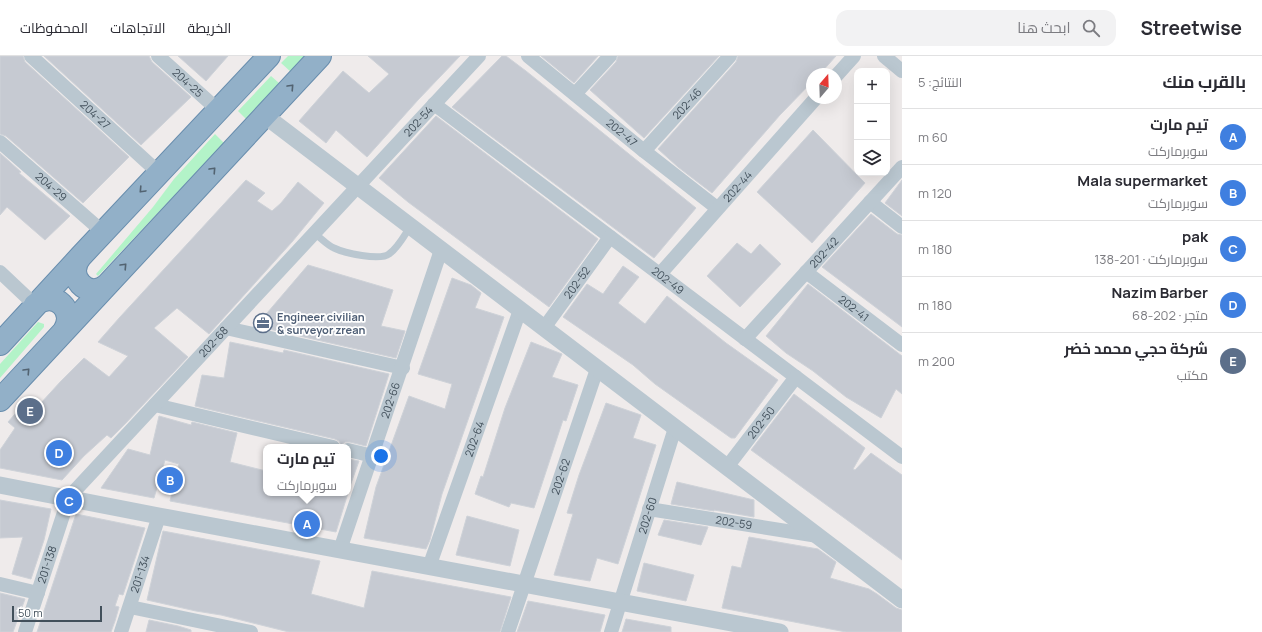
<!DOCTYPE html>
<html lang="ar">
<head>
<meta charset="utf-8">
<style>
  body { margin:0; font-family:Manrope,Cairo,sans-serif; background:#f2f2f3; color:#2b2b33; direction:rtl }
  .controls { position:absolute; right:12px; top:12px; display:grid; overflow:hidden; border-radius:8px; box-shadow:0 4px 16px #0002 }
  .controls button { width:36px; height:36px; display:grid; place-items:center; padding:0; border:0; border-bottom:1px solid #e1e1e2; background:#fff; color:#2b2b33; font:20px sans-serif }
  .compass { position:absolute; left:806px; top:12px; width:36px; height:36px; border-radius:50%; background:#fff; box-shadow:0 4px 16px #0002; rotate:19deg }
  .scale { position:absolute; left:12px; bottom:10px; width:90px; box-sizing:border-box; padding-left:4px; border:2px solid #42505b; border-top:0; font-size:11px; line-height:14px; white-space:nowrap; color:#42505b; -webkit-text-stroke:3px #fff; paint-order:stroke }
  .you { position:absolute; left:381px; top:400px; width:14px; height:14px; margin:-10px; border:3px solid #fff; border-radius:50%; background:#1a73e8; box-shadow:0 0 0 6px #1a73e833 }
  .badge { display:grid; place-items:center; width:26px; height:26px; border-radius:50%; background:#0478f0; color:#fff; font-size:13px; font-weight:700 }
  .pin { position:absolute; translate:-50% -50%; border:2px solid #fff; box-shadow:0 1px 4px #0006 }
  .popup { position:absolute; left:263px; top:388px; width:88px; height:52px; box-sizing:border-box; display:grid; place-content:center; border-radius:8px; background:#fff; filter:drop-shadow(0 1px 3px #0005); font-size:13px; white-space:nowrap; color:#7c7c81 }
  .popup b { font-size:15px; color:#2b2b33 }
  .popup::after { content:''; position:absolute; left:50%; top:100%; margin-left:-8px; border:8px solid transparent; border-top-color:#fff }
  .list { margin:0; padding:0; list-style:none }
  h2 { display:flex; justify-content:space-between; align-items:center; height:52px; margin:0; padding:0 16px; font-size:17px }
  h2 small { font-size:13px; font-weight:400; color:#7c7c81 }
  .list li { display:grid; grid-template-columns:26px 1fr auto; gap:12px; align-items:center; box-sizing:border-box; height:56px; padding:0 16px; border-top:1px solid #e1e1e2 }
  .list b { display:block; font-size:15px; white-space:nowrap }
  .list p { margin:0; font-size:13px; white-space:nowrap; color:#7c7c81 }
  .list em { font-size:13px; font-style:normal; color:#7c7c81 }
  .icon { flex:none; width:22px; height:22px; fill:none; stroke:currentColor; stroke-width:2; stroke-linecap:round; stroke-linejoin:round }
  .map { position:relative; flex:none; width:902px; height:576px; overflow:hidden; direction:ltr }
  header { display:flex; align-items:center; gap:24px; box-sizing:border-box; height:56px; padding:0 20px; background:#fff; border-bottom:1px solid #e1e1e2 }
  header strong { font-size:19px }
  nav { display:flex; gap:22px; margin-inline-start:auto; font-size:14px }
  .search { width:280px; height:36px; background:#f2f2f3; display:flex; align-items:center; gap:10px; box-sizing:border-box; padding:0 14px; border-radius:12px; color:#7c7c81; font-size:15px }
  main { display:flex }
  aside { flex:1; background:#fff }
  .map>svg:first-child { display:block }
</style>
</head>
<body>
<header>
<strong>Streetwise</strong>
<div class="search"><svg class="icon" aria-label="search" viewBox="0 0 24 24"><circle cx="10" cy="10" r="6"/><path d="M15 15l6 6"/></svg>ابحث هنا</div>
<nav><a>الخريطة</a><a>الاتجاهات</a><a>المحفوظات</a></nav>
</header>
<main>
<aside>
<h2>بالقرب منك<small>النتائج: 5</small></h2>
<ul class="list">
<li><span class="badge" style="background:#3f7fe0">A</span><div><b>تيم مارت</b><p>سوبرماركت</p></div><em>60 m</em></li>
<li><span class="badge" style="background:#3f7fe0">B</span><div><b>Mala supermarket</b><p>سوبرماركت</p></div><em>120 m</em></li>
<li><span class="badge" style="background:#3f7fe0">C</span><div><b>pak</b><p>سوبرماركت · 201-138</p></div><em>180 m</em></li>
<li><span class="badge" style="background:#3f7fe0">D</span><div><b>Nazim Barber</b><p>متجر · 202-68</p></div><em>180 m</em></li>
<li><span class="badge" style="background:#5c6f8a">E</span><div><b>شركة حجي محمد خضر</b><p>مكتب</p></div><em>200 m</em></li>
</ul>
</aside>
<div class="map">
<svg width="902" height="576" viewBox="0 0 902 576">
  <rect width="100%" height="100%" fill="#efebeb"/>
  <path fill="#b3f3c8" d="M288,0H306L291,16L281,7Z
    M271,20L279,27L246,63L238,55Z
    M215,78L224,87L98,220L96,218L153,151L174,123Z
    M38,266L44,268V271L0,322V308Z"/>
  <path fill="#c6cad2" stroke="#ced2d8" d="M0,0H23L25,6L129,101L83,147L6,80L0,78Z
    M44,0H149L152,6L191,41L141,89Z
    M178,0H228L206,25Z
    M368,0H460L418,44L367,101L336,74L326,87L299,65L343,15L369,37L389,18Z
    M502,0H506L526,15L696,152L654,202L452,51Z
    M541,0H598L574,27Z
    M618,0H719L644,82L590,34L616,6Z
    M738,0H836L820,18H812V26L780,59L712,137L678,111L658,93L736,6Z
    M436,60L598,183L549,251L408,146L379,122Z
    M813,74L865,127L812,187L757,136Z
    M0,97L21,116L19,117L70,160L45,184L7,151L0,159Z
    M246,124L265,137L257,145L272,155L281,147L298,126L324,147L292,186L209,278L177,252L154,272L188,301L125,368L111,382L107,379L84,400L62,424L0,412V394L15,372L8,366L21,351L30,359L61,325L84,302L109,321L128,300L98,286L120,261Z
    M902,124V160L885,147Z
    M871,158L897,178L902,179V271L822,211Z
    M737,187L751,198L760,188L781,208L740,251L707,220Z
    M308,209L393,234L381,270L405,275L396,302L256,270Z
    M623,210L639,221L618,247L645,268L667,240L726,287L778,324L735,382H731L655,328L633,309L563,261L587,228L603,238Z
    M452,222L471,229L481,237L475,252L504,261L442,438L430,484L426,493L364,482L376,431L409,340L445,353L452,328L418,318Z
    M808,228L902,300V338L896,333L881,362L846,341L813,315L786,297L766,280Z
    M230,286L283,297L284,294L389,318L366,390L350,386H345L341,389L339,385L335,383L195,350L202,319L224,322Z
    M531,286L562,298L552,321L578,329L566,365L563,364L534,452L511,447L509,451L475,438L481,420L483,421L505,352Z
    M794,338L865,392L853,413L855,414L871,397L902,419V504L751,394Z
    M606,347L641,359L633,382L656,389L618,508L597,502L590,525L554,519L573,458L567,457L579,419Z
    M159,360L191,369L192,366L237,377L230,406L266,415V437H348L336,476L170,445L179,408L165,404L154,442L101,432L128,393L150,399Z
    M348,403L359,405L349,433H348Z
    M677,426L754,444V461L714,454V455L671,448Z
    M0,444L51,453L44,484L31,523L12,518L23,481L0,482Z
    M76,458L145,472L123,539L119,538L115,550L119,551L115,565L111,576H37Z
    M467,460L519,474L510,510L456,499Z
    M664,464L708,471L701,489L658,479Z
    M163,475L320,505L311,538L364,552L372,515L511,541L500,576H289L221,559L196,555L147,544Z
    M749,481L818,493L836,506L830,522L869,533L877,538L896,552L902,554V576H846L722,552L732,510L741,512Z
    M644,507L694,519L686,545L637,535Z
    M0,537L25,543L13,576H0Z
    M528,545L605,559L600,576H517Z
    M626,563L671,571V576H622Z
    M149,564L178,570L191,574V576H146Z"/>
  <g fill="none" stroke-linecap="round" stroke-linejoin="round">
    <g stroke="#688dad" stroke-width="24">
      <path id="trunk" d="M81,200C64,220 88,245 107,229
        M35,249C54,233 77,254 64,275
        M0,288L81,200L269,0
        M0,344L320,0"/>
    </g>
    <path stroke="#bac7d0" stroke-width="7" d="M314,177C321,182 327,189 334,192C344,197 380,205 389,198C398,192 404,180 410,171"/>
    <g stroke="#bac7d0" stroke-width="14">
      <path id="s1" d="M31,0L159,117"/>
      <path id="s2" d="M158,0L218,54"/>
      <path id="s3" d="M528,0L644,95L717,152"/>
      <path d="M884,0L902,15"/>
      <path d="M836,20L854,0"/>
      <path d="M575,38L610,0"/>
      <path id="s4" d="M434,48L902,401"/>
      <path id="s5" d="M0,86L103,176"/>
      <path id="s6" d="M644,95L730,0"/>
      <path d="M870,146L902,171"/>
      <path d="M0,216L35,249"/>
      <path id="s7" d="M806,216L902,289"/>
      <path id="s8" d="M660,218L816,42"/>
      <path d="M226,272L403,312"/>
      <path id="s9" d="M544,272L610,181"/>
      <path id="s10" d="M745,283L902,111"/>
      <path d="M155,349L333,391"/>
      <path d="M348,394L373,400"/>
      <path id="s11" d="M727,411L796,321"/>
      <path id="s12" d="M649,453L818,480"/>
      <path id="s13" d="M340,494L441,194"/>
      <path id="s14" d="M429,511L520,254"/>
      <path d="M0,528L38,537"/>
      <path d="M130,551L251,576"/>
      <path id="s15" d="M25,576L69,441L479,0"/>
      <path id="s16" d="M121,576L159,460"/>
      <path id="s17" d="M508,576L597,313"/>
      <path id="s18" d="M611,576L675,372"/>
    </g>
    <path stroke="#bac7d0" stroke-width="17" d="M264,59L902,544
      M0,429L159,460L780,576"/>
    <use href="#trunk" stroke="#92b0c8" stroke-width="22"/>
  </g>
  <defs><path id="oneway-chevron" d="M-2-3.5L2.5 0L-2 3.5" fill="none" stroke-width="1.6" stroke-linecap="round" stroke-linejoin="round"/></defs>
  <g stroke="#526371">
    <use href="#oneway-chevron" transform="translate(291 31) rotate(-47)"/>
    <use href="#oneway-chevron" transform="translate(213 114) rotate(-47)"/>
    <use href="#oneway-chevron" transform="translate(142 134) rotate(133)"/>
    <use href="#oneway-chevron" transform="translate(124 210) rotate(-47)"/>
    <use href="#oneway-chevron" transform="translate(27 315) rotate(-47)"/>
  </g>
  <defs>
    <g id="office-ring" transform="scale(1)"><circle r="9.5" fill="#fff" stroke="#5c6f8a" stroke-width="1.5"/><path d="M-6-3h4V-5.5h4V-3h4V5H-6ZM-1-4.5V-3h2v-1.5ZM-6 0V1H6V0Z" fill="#5c6f8a"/></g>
  </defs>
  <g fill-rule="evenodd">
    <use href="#office-ring" x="263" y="267"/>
  </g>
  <g text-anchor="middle" stroke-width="3.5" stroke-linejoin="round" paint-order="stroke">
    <g font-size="11" fill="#42505b" stroke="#fff">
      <text dy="4" stroke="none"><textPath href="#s2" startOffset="40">204-25</textPath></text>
      <text dy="4" stroke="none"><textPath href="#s6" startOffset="64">202-46</textPath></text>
      <text dy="4" stroke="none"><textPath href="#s1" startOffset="87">204-27</textPath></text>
      <text dy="4" stroke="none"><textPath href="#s15" startOffset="655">202-54</textPath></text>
      <text dy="4" stroke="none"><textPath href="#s3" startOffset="121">202-47</textPath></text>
      <text dy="4" stroke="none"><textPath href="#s8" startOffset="117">202-44</textPath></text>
      <text dy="4" stroke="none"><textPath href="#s5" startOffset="68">204-29</textPath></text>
      <text dy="4" stroke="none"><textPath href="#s10" startOffset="117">202-42</textPath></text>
      <text dy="4" stroke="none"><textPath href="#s4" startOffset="293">202-49</textPath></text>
      <text dy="4" stroke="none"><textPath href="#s9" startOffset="56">202-52</textPath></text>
      <text dy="4" stroke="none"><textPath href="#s7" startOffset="60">202-41</textPath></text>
      <text dy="4" stroke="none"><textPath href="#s15" startOffset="354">202-68</textPath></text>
      <text dy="4" stroke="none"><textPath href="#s13" startOffset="158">202-66</textPath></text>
      <text dy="4" stroke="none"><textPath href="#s11" startOffset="56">202-50</textPath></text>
      <text dy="4" stroke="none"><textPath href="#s14" startOffset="136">202-64</textPath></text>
      <text dy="4" stroke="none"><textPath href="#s17" startOffset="164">202-62</textPath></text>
      <text dy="4" stroke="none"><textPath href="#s18" startOffset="122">202-60</textPath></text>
      <text dy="4" stroke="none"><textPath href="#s12" startOffset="86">202-59</textPath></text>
      <text dy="4" stroke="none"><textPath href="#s15" startOffset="71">201-138</textPath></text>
      <text dy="4" stroke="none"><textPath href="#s16" startOffset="61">201-134</textPath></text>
    </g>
    <g font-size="11" font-weight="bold" fill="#4e5e75" stroke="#fff" text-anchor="start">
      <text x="277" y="265">Engineer civilian<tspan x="277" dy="13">&amp; surveyor zrean</tspan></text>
    </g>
  </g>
</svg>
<div class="controls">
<button>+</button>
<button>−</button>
<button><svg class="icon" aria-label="layers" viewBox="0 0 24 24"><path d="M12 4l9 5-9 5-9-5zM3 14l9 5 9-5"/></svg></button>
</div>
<svg class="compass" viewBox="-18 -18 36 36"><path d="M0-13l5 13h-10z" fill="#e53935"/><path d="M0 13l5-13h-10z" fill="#7c7c81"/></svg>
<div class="scale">50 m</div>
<div class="you"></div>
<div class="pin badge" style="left:307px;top:468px;background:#3f7fe0">A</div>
<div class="popup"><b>تيم مارت</b>سوبرماركت</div>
<div class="pin badge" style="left:170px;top:424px;background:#3f7fe0">B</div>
<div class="pin badge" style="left:69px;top:445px;background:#3f7fe0">C</div>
<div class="pin badge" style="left:59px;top:397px;background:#3f7fe0">D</div>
<div class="pin badge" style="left:30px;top:355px;background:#5c6f8a">E</div>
</div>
</main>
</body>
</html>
